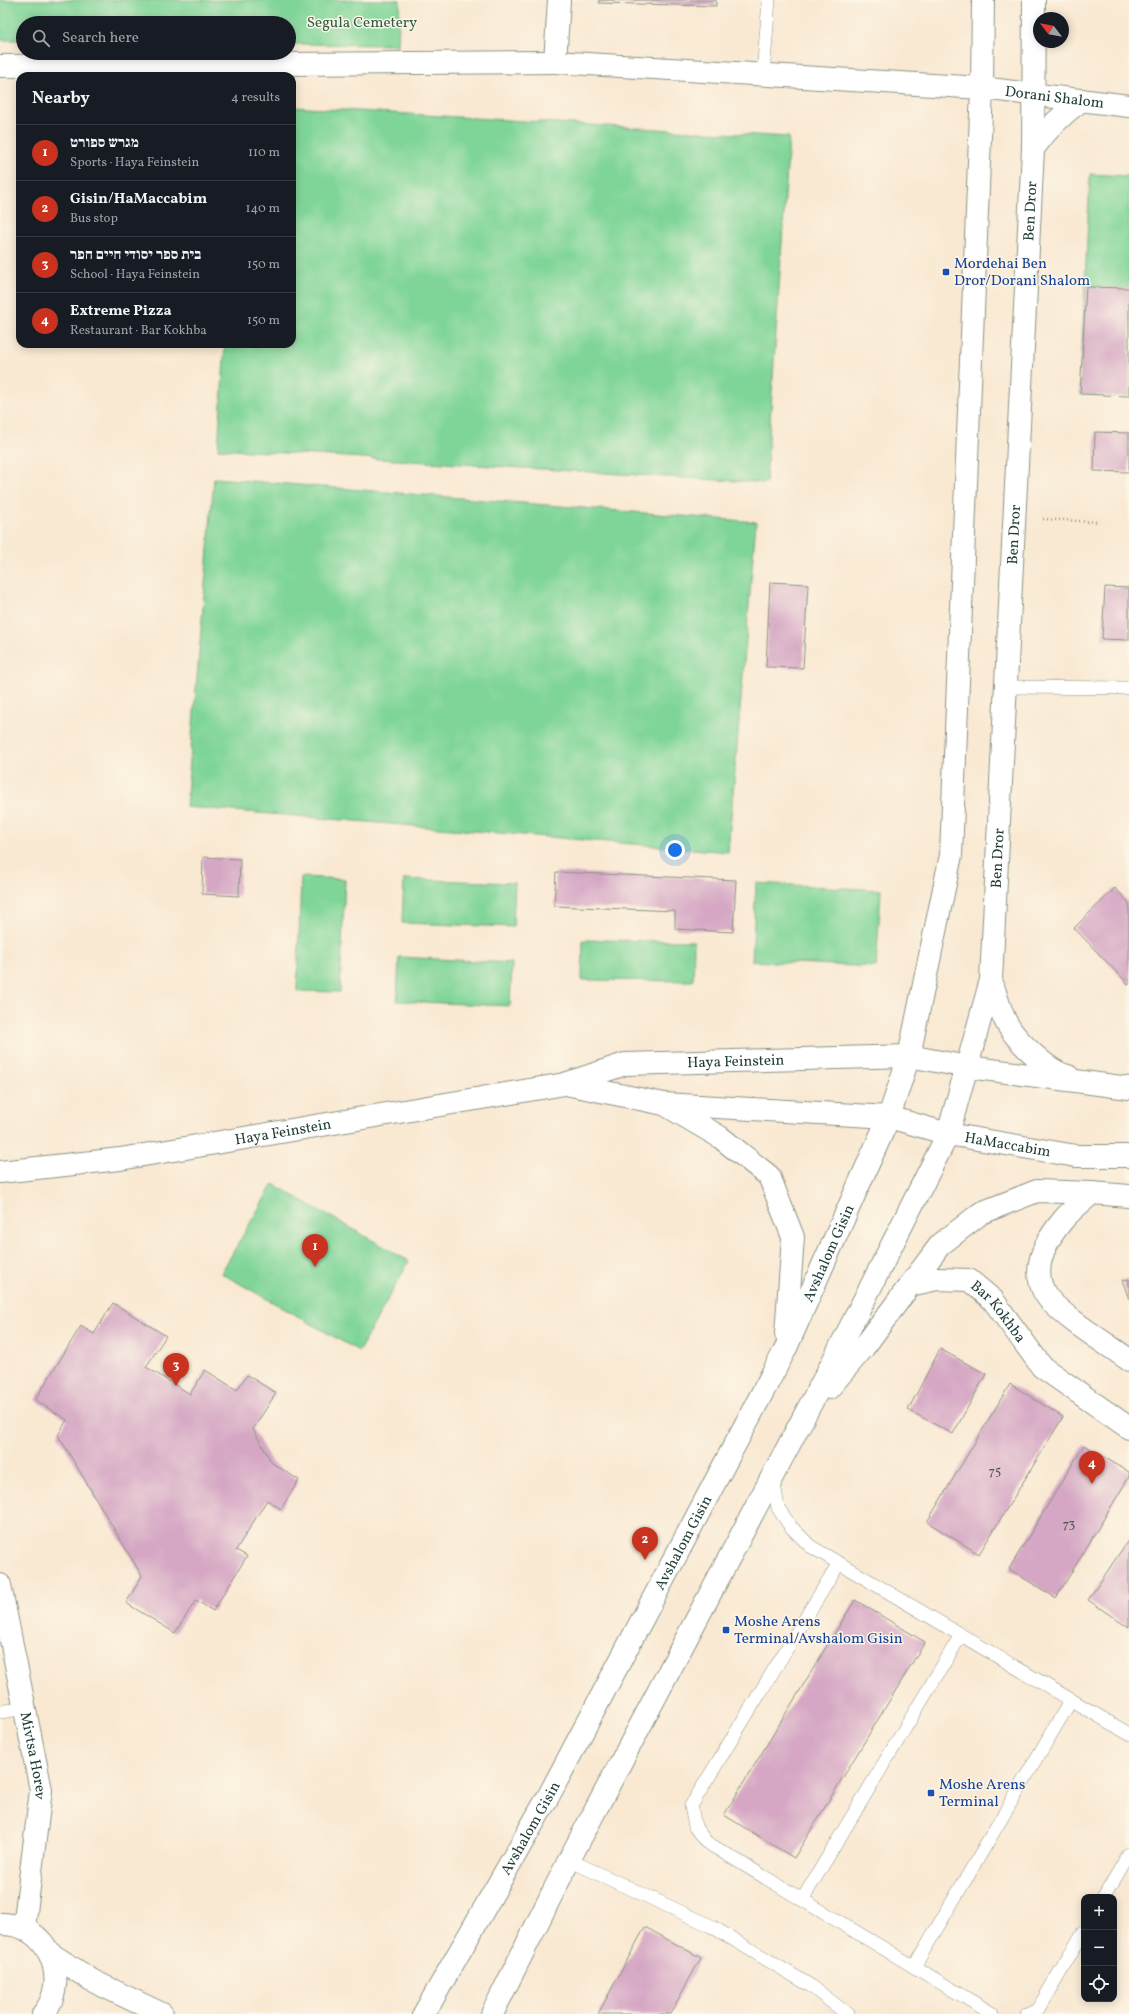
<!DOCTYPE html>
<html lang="en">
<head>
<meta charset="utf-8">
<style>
  body { margin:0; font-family:Vollkorn,"Frank Ruhl Libre",serif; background:#20242c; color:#f1f3f6 }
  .controls { position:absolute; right:12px; bottom:12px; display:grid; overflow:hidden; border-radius:8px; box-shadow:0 2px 10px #0003 }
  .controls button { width:36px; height:36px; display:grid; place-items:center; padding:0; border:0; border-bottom:1px solid #363941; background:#171b24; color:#f1f3f6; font:20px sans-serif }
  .compass { position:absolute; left:1033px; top:12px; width:36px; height:36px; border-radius:50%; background:#171b24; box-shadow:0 2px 10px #0003; rotate:301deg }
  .you { position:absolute; left:675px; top:850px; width:14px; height:14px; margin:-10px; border:3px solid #fff; border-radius:50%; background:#1a73e8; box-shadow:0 0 0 6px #1a73e833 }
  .badge { display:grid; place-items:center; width:26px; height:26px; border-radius:50%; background:#c8321e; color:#fff; font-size:13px; font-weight:700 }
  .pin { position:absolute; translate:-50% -33px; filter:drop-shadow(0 1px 2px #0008) }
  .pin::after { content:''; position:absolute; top:21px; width:14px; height:12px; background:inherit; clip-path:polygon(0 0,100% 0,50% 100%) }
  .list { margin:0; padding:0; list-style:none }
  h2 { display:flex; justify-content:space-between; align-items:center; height:52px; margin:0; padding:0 16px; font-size:17px }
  h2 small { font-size:13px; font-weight:400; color:#9ea1a6 }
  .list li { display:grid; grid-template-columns:26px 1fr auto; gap:12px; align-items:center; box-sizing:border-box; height:56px; padding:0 16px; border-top:1px solid #363941 }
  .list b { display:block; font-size:15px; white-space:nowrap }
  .list p { margin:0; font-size:13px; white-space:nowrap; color:#9ea1a6 }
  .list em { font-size:13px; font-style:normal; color:#9ea1a6 }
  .icon { flex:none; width:22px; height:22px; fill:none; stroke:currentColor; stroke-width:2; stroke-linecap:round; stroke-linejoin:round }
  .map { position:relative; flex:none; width:1129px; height:2014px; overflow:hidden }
  .search { position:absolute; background:#171b24; box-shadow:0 2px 10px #0003; left:16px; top:16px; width:280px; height:44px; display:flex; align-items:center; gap:10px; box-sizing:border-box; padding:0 14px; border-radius:22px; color:#9ea1a6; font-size:15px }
  .panel { position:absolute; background:#171b24; box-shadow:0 2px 10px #0003; left:16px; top:72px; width:280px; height:276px; border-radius:12px }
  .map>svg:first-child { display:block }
</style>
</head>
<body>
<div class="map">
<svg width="1129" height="2014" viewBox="0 0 1129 2014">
  <rect width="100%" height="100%" fill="#fcf5e5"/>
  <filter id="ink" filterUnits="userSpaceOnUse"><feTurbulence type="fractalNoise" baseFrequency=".025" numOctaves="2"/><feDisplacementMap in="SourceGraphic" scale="8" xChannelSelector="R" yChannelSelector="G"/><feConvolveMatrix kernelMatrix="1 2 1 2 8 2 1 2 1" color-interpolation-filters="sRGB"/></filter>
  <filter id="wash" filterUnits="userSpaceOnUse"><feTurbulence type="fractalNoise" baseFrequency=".012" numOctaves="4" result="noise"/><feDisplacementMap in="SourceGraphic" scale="16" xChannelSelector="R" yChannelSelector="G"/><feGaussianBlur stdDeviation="0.9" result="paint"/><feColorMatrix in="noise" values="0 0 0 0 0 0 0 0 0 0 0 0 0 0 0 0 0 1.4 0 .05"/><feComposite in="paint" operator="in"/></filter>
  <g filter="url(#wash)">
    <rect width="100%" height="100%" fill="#f9e9d3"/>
    <path fill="#7fd598" stroke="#4f8966" d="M0,0H400L398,45L289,44V23H23V40H0Z
      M292,107L789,137L766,483L218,449L225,344H292Z
      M1090,174L1129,176V396L1080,394Z
      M214,478L756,522L728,852L186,807Z
      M301,877L345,879L340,992L297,991Z
      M404,879L515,883L513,927L402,923Z
      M756,883L881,890L876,967L752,961Z
      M583,940L694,941L693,981L582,980Z
      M399,957L512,963L510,1006L397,1001Z
      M273,1184L409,1261L359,1351L221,1273Z"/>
    <g id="blocks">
      <path fill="#d5a7c4" d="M599,0H716V6L599,3Z
        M1086,287L1129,288V396L1080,394Z
        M1095,432L1129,433V472L1094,471Z
        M770,582L808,584L803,668L766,667Z
        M1105,587L1129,588V640L1102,639Z
        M203,857L240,859L239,896L202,894Z
        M556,872L736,880L733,932L675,929V911L554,906Z
        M1115,888L1129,903V985L1074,928Z
        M1129,1279V1299L1122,1280Z
        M113,1303L166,1336L146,1367L190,1394L205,1370L237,1390L247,1375L276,1393L253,1429L272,1463L299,1480L281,1509L267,1500L236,1550L247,1556L213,1611L196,1600L175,1633L126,1603L142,1576L58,1435L67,1420L35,1400L81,1326L94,1334Z
        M940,1349L986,1374L953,1434L908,1410Z
        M1010,1384L1063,1417L979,1554L927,1522Z
        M1084,1445L1129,1472V1477L1056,1598L1009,1569Z
        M1129,1539V1628L1088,1600Z
        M855,1600L925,1642L794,1858L724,1815Z
        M645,1927L701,1958L670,2014H598Z"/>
    </g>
  </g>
  <g filter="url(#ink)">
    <use href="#blocks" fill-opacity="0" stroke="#8c9384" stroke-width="1"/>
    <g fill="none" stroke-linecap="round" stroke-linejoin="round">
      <g stroke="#8c9384" stroke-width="14">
        <path id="service" d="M763,75L769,0
          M1006,687L1129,688
          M773,1477L778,1508L791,1527L810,1546L1129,1734
          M839,1563L691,1806L695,1827L706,1842L993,2014
          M0,1712L25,1708
          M569,1860L711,1926L811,1986L847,2014
          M1104,1897L1129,1854
          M802,1900L961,1635
          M914,1967L1071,1700
          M1028,2014L1038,2009L1084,1931"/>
      </g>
      <g stroke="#8c9384" stroke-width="24">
        <g id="minor">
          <path id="s1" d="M559,0L555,62L982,88L1129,106"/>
          <path d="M0,66L555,62"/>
          <path d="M566,1084L664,1104L889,1117"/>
          <path id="s2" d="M0,1172L120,1159L565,1084L625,1064L909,1056"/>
          <path id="s3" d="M0,1585L41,1790L24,1928"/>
          <path d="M0,1924C47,1922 72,1979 43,2014"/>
          <path d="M51,1954L93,1981L162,2014"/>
        </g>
      </g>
      <g stroke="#8c9384" stroke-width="24">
        <g id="tertiary">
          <path d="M1033,149C1047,129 1062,114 1082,100"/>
          <path d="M991,980C996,994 1000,1011 1007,1024C1017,1041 1049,1072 1068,1076"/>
          <path d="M909,1056L968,1067L1129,1088"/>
          <path d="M664,1104L720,1137L769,1176L793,1237L786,1334"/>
          <path id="s4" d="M889,1117L948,1134L1076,1156H1129"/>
          <path d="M1129,1196L1092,1193C1082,1202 1071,1210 1063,1220C1047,1239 1031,1266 1044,1292C1054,1312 1109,1345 1129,1360"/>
          <path d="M910,1285L940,1245L981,1213L1037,1191L1092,1193"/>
          <path id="s5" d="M829,1388L864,1347L910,1285L937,1279L969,1280L993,1300L1042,1367L1129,1428"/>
          <path id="s6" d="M424,2014L548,1797L785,1350L889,1117L909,1056L951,855L982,88L983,0"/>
          <path id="s7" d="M492,2014L569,1860L826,1375L948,1134L991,980L1033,149L1034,0"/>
        </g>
      </g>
      <path stroke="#8c9384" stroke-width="2.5" stroke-dasharray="1 3" stroke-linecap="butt" d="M1043,519L1099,522"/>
      <use href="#service" stroke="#fff" stroke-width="13"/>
      <use href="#minor" stroke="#fff" stroke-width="22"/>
      <use href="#tertiary" stroke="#fff" stroke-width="22"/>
    </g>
  </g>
  <g fill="#1a4fb4" stroke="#fcf5e5" stroke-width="1.5">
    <rect x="942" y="268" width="8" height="8" rx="2"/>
    <rect x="722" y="1626" width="8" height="8" rx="2"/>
    <rect x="927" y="1789" width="8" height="8" rx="2"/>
  </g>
  <g text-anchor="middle" stroke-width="3" stroke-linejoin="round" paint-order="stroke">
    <g font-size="13" fill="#4c5858">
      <text x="995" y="1475">75</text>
      <text x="1069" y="1528">73</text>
    </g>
    <g font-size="15" fill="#325b48" stroke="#fcf5e5">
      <text x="362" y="27">Segula Cemetery</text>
    </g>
    <g font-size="15" fill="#1f3d34" stroke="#fcf5e5">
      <text dy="5" stroke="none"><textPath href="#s1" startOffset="563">Dorani Shalom</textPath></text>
      <text dy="5" stroke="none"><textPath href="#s7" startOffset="1921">Ben Dror</textPath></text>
      <text dy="5" stroke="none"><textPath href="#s7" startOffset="1597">Ben Dror</textPath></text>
      <text dy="5" stroke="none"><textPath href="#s7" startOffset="1273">Ben Dror</textPath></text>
      <text dy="5" stroke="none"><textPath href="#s2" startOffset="746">Haya Feinstein</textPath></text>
      <text dy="5" stroke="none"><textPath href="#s2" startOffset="286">Haya Feinstein</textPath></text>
      <text dy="5" stroke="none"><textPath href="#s4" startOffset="122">HaMaccabim</textPath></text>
      <text dy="5" stroke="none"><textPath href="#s6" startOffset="862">Avshalom Gisin</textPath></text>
      <text dy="5" stroke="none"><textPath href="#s5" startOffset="234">Bar Kokhba</textPath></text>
      <text dy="5" stroke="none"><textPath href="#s6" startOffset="538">Avshalom Gisin</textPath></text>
      <text dy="5" stroke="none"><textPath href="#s3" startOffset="174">Mivtsa Horev</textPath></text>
      <text dy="5" stroke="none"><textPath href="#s6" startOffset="214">Avshalom Gisin</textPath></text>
    </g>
    <g font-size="15" fill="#164399" stroke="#fcf5e5" text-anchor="start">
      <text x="954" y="268">Mordehai Ben<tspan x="954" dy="17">Dror/Dorani Shalom</tspan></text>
      <text x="734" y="1626">Moshe Arens<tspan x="734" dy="17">Terminal/Avshalom Gisin</tspan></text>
      <text x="939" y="1789">Moshe Arens<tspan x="939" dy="17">Terminal</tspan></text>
    </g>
  </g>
</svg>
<div class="controls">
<button>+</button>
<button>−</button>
<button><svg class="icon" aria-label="locate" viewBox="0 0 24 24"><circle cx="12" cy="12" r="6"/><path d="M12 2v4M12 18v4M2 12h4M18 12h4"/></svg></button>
</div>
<svg class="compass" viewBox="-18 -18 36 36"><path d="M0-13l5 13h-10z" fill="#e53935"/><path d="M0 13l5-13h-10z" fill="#9ea1a6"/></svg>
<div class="you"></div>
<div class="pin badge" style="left:315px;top:1267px">1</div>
<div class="pin badge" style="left:645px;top:1560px">2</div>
<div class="pin badge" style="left:176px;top:1386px">3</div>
<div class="pin badge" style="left:1092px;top:1484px">4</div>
<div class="search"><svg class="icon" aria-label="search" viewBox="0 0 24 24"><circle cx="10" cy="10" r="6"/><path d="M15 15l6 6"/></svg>Search here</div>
<section class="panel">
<h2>Nearby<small>4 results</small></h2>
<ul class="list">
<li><span class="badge">1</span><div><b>מגרש ספורט</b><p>Sports · Haya Feinstein</p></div><em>110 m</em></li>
<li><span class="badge">2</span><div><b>Gisin/HaMaccabim</b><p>Bus stop</p></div><em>140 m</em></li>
<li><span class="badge">3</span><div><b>בית ספר יסודי חיים חפר</b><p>School · Haya Feinstein</p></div><em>150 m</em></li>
<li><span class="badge">4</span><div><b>Extreme Pizza</b><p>Restaurant · Bar Kokhba</p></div><em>150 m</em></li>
</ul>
</section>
</div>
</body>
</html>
